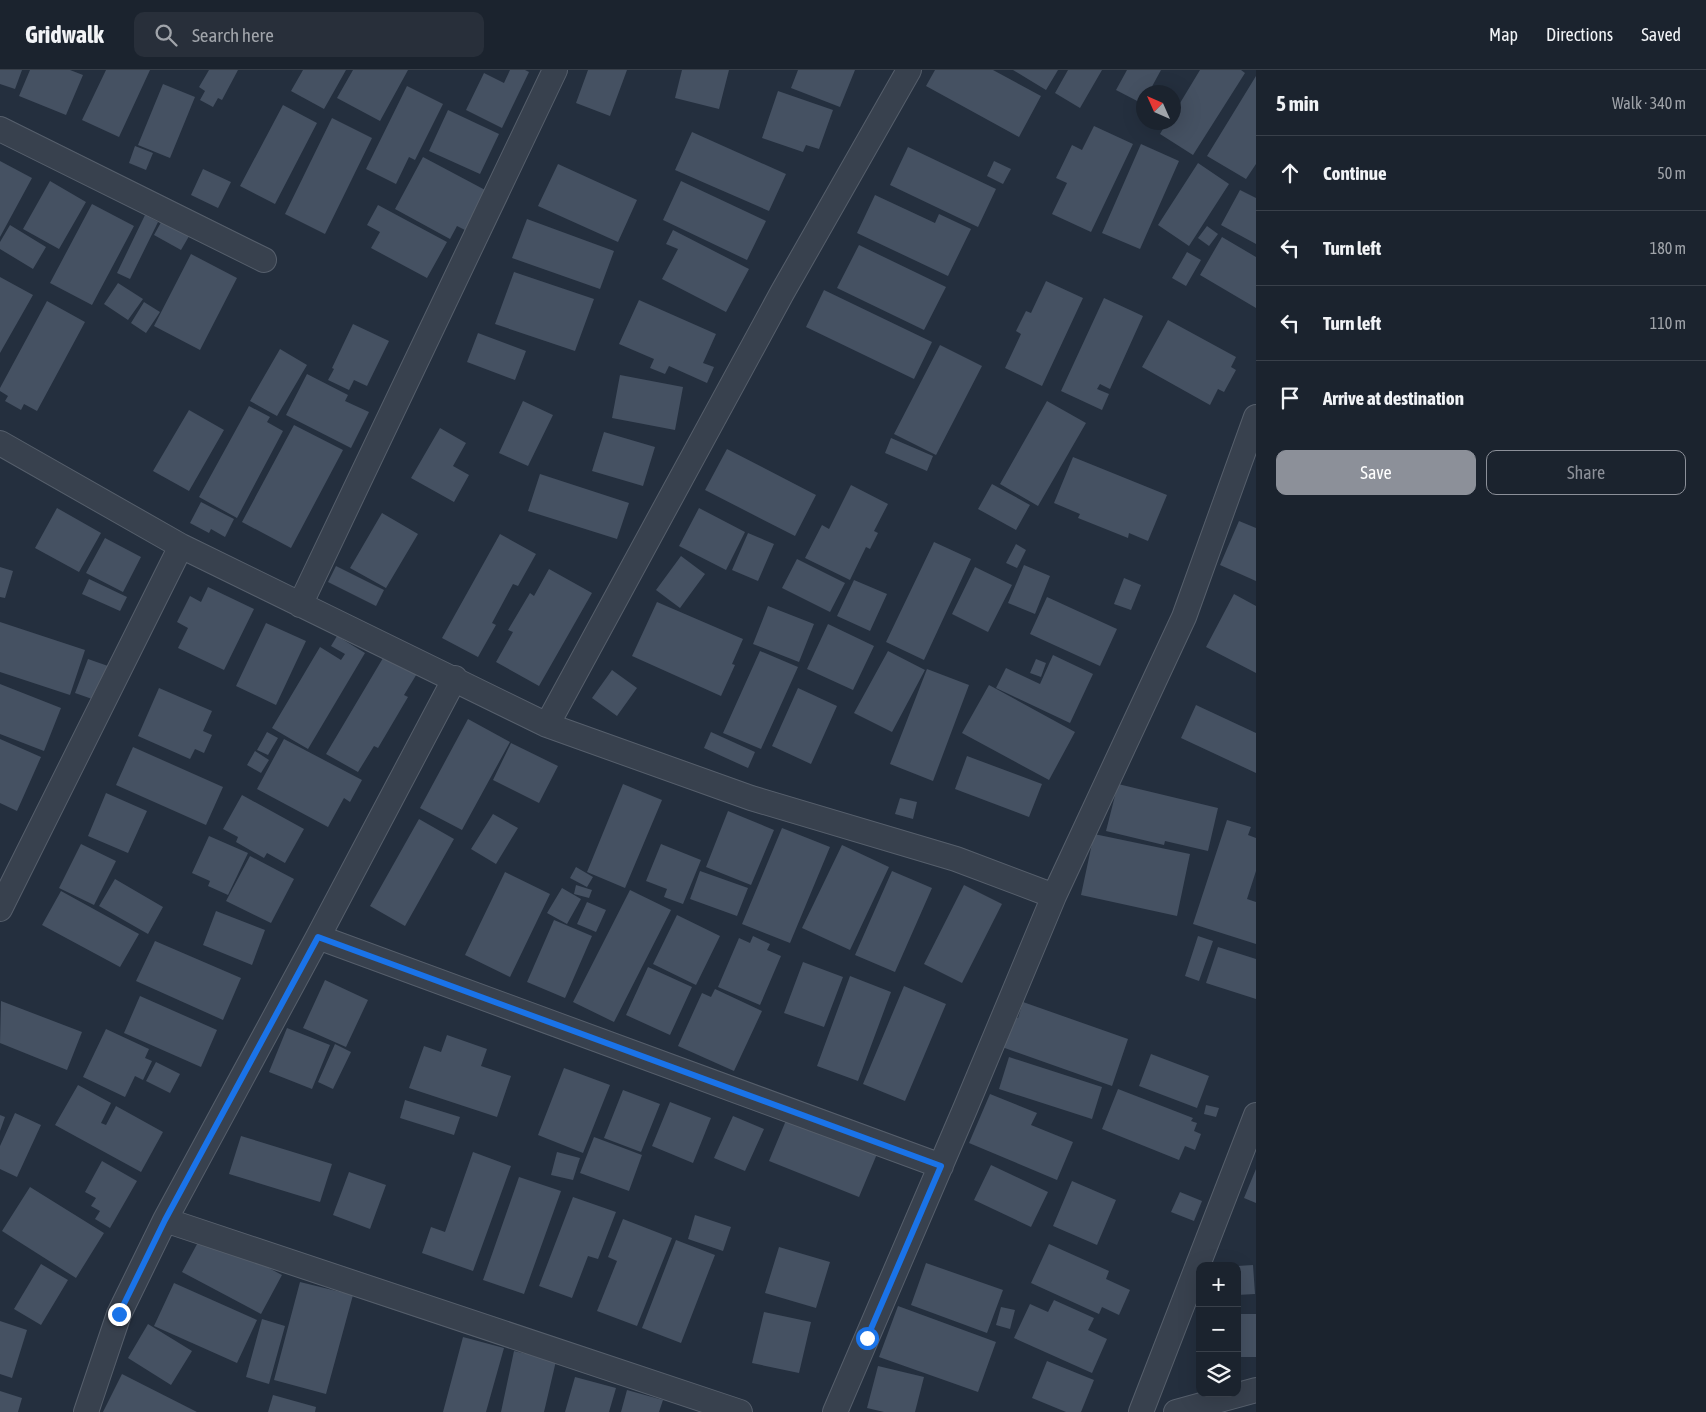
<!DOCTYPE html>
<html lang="en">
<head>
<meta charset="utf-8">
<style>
  body { margin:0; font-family:"Asap Condensed",sans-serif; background:#282f3a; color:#f1f3f6 }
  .controls { position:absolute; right:15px; bottom:15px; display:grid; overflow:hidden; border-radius:10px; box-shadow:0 5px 20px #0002 }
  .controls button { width:45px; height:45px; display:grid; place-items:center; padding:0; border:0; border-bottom:1px solid #39404a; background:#1b232e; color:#f1f3f6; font:25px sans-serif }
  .compass { position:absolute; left:1136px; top:15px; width:45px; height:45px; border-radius:50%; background:#1b232e; box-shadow:0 5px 20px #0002; rotate:315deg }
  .stop { position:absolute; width:15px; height:15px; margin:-11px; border:4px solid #1a73e8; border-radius:50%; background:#fff }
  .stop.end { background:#1a73e8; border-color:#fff; box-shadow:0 1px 5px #0008 }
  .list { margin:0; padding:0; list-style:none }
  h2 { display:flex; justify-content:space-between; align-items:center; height:65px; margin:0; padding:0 20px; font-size:21px }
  h2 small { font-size:16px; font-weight:400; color:#a0a4aa }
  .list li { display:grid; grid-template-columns:32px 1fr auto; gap:15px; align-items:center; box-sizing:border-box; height:75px; padding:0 20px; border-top:1px solid #39404a }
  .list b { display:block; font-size:19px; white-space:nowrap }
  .list em { font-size:16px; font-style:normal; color:#a0a4aa }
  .actions { display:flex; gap:10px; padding:15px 20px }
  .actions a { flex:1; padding:11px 0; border:1px solid #8c9099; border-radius:10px; text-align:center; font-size:18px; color:#8c9099 }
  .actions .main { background:#8c9099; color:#fff }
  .icon { flex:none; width:28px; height:28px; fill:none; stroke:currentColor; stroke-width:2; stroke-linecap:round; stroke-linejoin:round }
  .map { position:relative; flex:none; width:1256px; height:1342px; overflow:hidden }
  header { display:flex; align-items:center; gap:30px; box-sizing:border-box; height:70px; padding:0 25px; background:#1b232e; border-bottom:1px solid #39404a }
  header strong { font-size:24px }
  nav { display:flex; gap:28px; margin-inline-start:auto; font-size:18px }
  .search { width:350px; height:45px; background:#282f3a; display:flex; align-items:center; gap:12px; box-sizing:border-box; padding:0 18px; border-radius:10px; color:#a0a4aa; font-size:19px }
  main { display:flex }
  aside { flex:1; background:#1b232e }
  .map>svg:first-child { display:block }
</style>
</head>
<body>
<header>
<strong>Gridwalk</strong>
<div class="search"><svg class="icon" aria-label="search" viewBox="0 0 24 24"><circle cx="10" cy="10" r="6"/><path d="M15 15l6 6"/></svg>Search here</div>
<nav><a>Map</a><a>Directions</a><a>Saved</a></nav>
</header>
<main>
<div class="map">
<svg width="1256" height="1342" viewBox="0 0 1256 1342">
  <rect width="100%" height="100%" fill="#242f3e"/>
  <path fill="#455162" d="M0,0H22L15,19L0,14Z
    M30,0H70L83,5L66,45L19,26Z
    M106,0H150L119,67L82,50Z
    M209,0H238L222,30L218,28L213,37L200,30L205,21L199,17Z
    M303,0H346L324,39L291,21Z
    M353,0H408L380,51L337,28Z
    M510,0H525L529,2L502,58L466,40L484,3L504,13Z
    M588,0H627L610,46L576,33Z
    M682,0H729L719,39L675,28Z
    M798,0H855L840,37L791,18Z
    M935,0H993L1041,26L1019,67L926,16Z
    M1013,0H1058L1046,20Z
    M1068,0H1102L1080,38L1055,23Z
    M1127,0H1161L1149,22H1144L1143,34L1116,20Z
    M1200,0H1241L1245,3L1193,85L1160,64L1167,52H1174V43Z
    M1256,6V94L1246,109L1207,86Z
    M163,14L195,27L170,88L138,75Z
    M407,16L443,34L415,90L409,87L396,114L366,99Z
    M778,21L833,40L819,79L806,75L803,82L762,68Z
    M283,35L317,53L275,134L240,116Z
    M448,40L499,64L480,104L429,81Z
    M332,48L372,68L325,164L285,144Z
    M1094,56L1133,74L1091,162L1052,144L1067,113L1056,108L1072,75L1082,80Z
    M692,62L786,104L769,141L675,100Z
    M1141,74L1179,91L1140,179L1102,163Z
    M135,76L153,83L146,100L129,93Z
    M908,77L996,119L978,157L890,115Z
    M423,87L487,121L465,160L457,156L450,169L395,139Z
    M0,91L32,108L0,167Z
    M994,91L1011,99L1003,114L987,106Z
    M1198,93L1229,114L1189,176L1158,155Z
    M558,94L637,130L618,172L538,136Z
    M203,99L231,112L218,138L191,125Z
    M50,111L86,132L59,179L23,159Z
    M681,111L766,151L747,190L663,150Z
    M1240,120L1256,128V174L1221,155Z
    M875,125L935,153L939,144L971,159L948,206L857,163Z
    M92,134L134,156L92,235L50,213Z
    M378,135L447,172L427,208L371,178L380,162L367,155Z
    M145,145L158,152L130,209L117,203Z
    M165,145L192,161L181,180L154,165Z
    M527,149L614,181L600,219L512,188Z
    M10,155L46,177L33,199L0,179V172Z
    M1207,156L1218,164L1209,176L1198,168Z
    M673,160L749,199L726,242L662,209L678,179L666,174Z
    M1222,167L1256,187V238L1200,205Z
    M859,175L946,217L924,260L837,218Z
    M1187,182L1201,190L1186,216L1172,208Z
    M191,184L237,208L200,280L154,256Z
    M514,202L594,229L575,281L495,254Z
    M0,207L33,225L0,283Z
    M1046,211L1083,228L1042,316L1005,298L1021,264L1016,261L1026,241L1031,243Z
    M118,213L143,229L128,250L104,234Z
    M824,220L932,272L914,309L806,257Z
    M1104,228L1143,246L1110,319L1100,314L1097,319L1109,324L1102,340L1061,321Z
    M639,230L716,264L703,293L714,297L707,313L669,296L665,304L650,298L654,289L619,274Z
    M47,231L85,252L37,341L24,334L21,340L5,331L8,326L0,321V318Z
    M144,232L160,242L146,263L131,253Z
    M1168,250L1236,287L1231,297L1236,300L1224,322L1218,319L1210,335L1142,297Z
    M353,254L389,271L367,316L354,310L349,320L328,310L334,299L332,298Z
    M478,263L526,281L515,310L467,292Z
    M940,275L982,296L936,385L894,364Z
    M280,279L307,295L277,346L250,331Z
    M307,304L348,325L345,331L369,342L351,378L286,345Z
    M620,305L683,317L675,360L612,348Z
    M523,331L553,345L528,396L499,383Z
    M1047,331L1086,353L1038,436L1000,414Z
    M249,336L270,347L267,352L283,361L237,448L199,427Z
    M189,340L224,360L189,421L153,401Z
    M294,355L343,380L291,478L242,452Z
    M440,358L466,373L453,396L469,405L454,432L411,408Z
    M604,362L655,377L643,416L592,401Z
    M891,368L933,386L927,401L885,383Z
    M727,379L816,425L795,466L705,420Z
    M1073,387L1167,425L1148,471L1129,463L1128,468L1078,448L1080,444L1054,433Z
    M540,404L629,433L617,469L528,441Z
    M992,414L1030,435L1016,460L978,439Z
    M851,415L888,434L874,461L878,463L870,479L866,477L850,510L805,488L822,455L829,459Z
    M201,432L234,449L225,467L211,459L209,463L190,453Z
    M57,438L101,463L79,502L35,478Z
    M699,438L745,462L726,500L679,476Z
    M382,443L418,464L386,518L350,498Z
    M1239,451L1256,458V511L1220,495Z
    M748,463L774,474L758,511L732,500Z
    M500,464L536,484L518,516L513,514L492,553L496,555L478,587L442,568Z
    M105,468L141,487L123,522L86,503Z
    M934,472L971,489L924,590L886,572Z
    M1016,474L1026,480L1017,498L1006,493Z
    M681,486L705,504L680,538L656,520Z
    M797,489L845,513L830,542L782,518Z
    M1024,495L1050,506L1035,544L1008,533Z
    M336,496L384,520L376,536L328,512Z
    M0,497L13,501L5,528L0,527Z
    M975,497L1012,515L988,562L952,544Z
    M549,499L592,523L539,616L496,592L513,562L508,560L530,523L534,526Z
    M1124,508L1141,515L1131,540L1114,534Z
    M89,509L127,527L120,541L82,524Z
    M854,510L887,524L870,561L837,546Z
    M208,517L254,539L224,600L178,578L188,558L177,552L190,526L201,532Z
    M1234,524L1256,536V603L1206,577Z
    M1047,527L1117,559L1100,596L1030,564Z
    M657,532L743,569L732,594L735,595L721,626L632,586Z
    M768,536L814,554L799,592L753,574Z
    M0,552L85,580L70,625L0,602Z
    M266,553L306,571L276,635L236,616Z
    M828,554L874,576L853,620L807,599Z
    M337,566L365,583L308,679L272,658L320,577L341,590L345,584L331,576Z
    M760,581L798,597L761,679L723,663Z
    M888,581L925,600L892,662L854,643Z
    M386,583L418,602L404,625L408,627L378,678L374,676L358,702L326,684Z
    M1053,585L1093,604L1070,653L996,618L1006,598L1040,614Z
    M88,589L108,596L95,630L75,623Z
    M1036,589L1046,593L1041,607L1030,603Z
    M927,599L969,615L933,711L890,694Z
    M612,600L637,618L617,646L592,628Z
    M0,614L61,638L44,681L0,664Z
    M989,615L1075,662L1049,710L962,663Z
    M159,618L212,641L203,661L212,665L204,683L195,679L190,689L138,666Z
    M798,618L837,636L811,694L772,676Z
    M1196,635L1256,663V703L1181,668Z
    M468,649L510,672L462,760L420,738Z
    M267,662L278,668L268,685L257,680Z
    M711,662L755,682L748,698L704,678Z
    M0,669L41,687L17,741L0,733Z
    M284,669L362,710L350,732L344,728L328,757L257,719Z
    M511,673L558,696L539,733L493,710Z
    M133,677L223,717L206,755L116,715Z
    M255,681L269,690L261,703L247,695Z
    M967,686L1042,714L1029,747L955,719Z
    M623,714L662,730L625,818L587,802Z
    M1118,714L1218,738L1208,781L1165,771L1164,775L1106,761Z
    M106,723L147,741L128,783L88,766Z
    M242,725L304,759L285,793L267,783L264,788L236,772L238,767L223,759Z
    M900,728L917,732L913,749L895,744Z
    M728,741L774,760L751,815L706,797Z
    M493,744L518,758L496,794L471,779Z
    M419,749L454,769L405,856L370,836Z
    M1227,750L1251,757L1248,765L1256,768V801L1247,829L1256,832V874L1193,854Z
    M782,758L830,777L790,873L742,854Z
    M1094,764L1190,784L1177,846L1081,825Z
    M209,766L248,783L228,825L208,816L210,811L192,803Z
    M81,774L116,791L94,835L59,818Z
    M661,774L701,790L683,834L664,827L667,819L646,811Z
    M842,775L889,797L850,880L802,858Z
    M250,786L294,809L271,853L226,831Z
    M576,797L593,807L587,817L570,808Z
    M700,801L748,818L737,846L690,829Z
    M892,801L932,818L895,902L855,885Z
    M505,802L550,824L510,907L465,885Z
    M115,809L163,837L148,864L99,836Z
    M576,815L592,820L589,828L574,824Z
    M964,815L1002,834L962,913L924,894Z
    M562,818L581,829L567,854L547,843Z
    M630,820L671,840L614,952L573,932Z
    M61,821L139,864L120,897L42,855Z
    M587,832L606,840L596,862L577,854Z
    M216,841L265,860L252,895L203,875Z
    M677,845L720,866L696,915L653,894Z
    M554,850L592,866L565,928L527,912Z
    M753,866L770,874L767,880L781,886L760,935L718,917L739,868L750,873Z
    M1198,866L1213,871L1199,911L1185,906Z
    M155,871L241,908L223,950L136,911Z
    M1218,877L1256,889V929L1206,913Z
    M803,892L843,907L824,957L784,943Z
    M648,897L692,917L670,965L626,945Z
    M850,906L891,922L858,1011L817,996Z
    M325,910L368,930L346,977L303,958Z
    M904,916L946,934L905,1031L863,1014Z
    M715,919L762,941L734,1001L678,976L702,923L711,927Z
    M140,926L217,960L201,997L124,963Z
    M1,931L82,962L67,1000L0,973Z
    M1023,932L1128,969L1112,1016L1002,977L1013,946L1018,948Z
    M287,958L330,975L312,1019L269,1002Z
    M106,959L149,979L145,988L152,991L143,1010L135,1006L125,1027L83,1007Z
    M447,965L487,979L481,996L511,1006L497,1047L409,1018L424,976L441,982Z
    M335,974L351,982L333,1019L318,1012Z
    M1151,984L1209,1006L1197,1038L1139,1016Z
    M1009,987L1102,1017L1092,1049L999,1019Z
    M156,992L180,1004L170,1023L146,1011Z
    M564,998L610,1015L583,1083L538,1065Z
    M78,1015L111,1033L101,1053L106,1055L116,1036L163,1062L141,1102L55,1055Z
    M1118,1019L1193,1048L1191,1051L1197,1053L1194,1061L1201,1064L1195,1080L1185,1076L1179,1090L1102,1059Z
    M623,1020L660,1034L641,1082L604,1068Z
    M990,1024L1037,1043L1031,1055L1073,1072L1057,1110L969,1073Z
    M405,1030L460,1047L454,1065L400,1048Z
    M670,1032L711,1048L693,1093L652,1076Z
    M1206,1035L1219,1038L1216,1047L1204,1044Z
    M15,1043L41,1055L17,1107L0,1099V1076Z
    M0,1045L5,1047L0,1061Z
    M733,1046L764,1059L745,1101L714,1088Z
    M787,1048L877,1084L859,1127L769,1091Z
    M241,1066L332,1094L320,1132L229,1104Z
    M594,1067L642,1085L629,1121L580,1103Z
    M473,1082L511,1096L473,1201L422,1183L431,1157L445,1162Z
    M557,1082L580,1088L573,1110L551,1105Z
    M102,1091L137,1111L110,1158L95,1149L100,1141L91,1136L96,1128L85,1122Z
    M991,1095L1048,1122L1031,1157L974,1130Z
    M1256,1099V1133L1244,1128Z
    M349,1102L386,1115L370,1159L333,1145Z
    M519,1107L561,1121L524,1224L483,1210Z
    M1072,1111L1116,1130L1097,1175L1053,1156Z
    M30,1117L104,1163L76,1208L2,1161Z
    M1180,1122L1202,1131L1194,1151L1171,1142Z
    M573,1127L616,1142L598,1189L588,1186L572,1228L539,1216Z
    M695,1145L731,1157L723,1181L688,1169Z
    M623,1149L672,1168L637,1256L597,1241L617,1191L608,1187Z
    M203,1163L282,1205L261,1244L182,1202Z
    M676,1170L715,1185L681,1273L642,1258Z
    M1049,1174L1109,1201L1106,1209L1130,1220L1119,1245L1102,1237L1099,1244L1031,1213Z
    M779,1177L830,1192L816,1238L765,1223Z
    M926,1193L1003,1220L987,1263L911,1235Z
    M41,1194L68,1210L41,1255L14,1239Z
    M1253,1195L1255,1224L1237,1225V1196Z
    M300,1212L353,1225L326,1324L274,1310Z
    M174,1213L257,1250L237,1293L154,1256Z
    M1054,1230L1094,1248L1088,1260L1107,1269L1092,1303L1014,1268L1030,1234L1048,1242Z
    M898,1236L996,1272L978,1322L879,1287Z
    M1001,1237L1015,1240L1010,1259L996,1255Z
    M764,1242L811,1252L799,1303L752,1293Z
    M1237,1244H1256V1287H1237Z
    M1197,1245H1200V1288H1197Z
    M262,1249L285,1256L269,1314L246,1307Z
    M0,1251L27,1260L12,1308L0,1304Z
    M148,1254L192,1281L171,1315L128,1288Z
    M463,1267L504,1278L486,1342H443Z
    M514,1281L556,1291L544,1342H501Z
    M1047,1291L1094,1310L1081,1342H1066L1032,1328Z
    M878,1296L924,1307L915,1342H884L867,1338Z
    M122,1304L197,1342H103Z
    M575,1307L616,1318L609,1342H565Z
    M627,1320L663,1330L659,1342H621Z
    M0,1321L22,1328L18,1342H0Z
    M273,1325L316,1337L315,1342H268Z"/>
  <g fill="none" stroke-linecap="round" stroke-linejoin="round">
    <g stroke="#565f6c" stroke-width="26">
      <path id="minor" d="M0,59L264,190
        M0,373L181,476L547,655L782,223L909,0
        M300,535L555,0
        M547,655L751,728L956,789L1054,826
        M0,839L181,476
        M318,867L941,1096
        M165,1150L740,1342
        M86,1342L119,1244L165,1150L318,867L455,608
        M835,1342L965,1039L1054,826L1184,547L1256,347
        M1141,1342L1256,1045
        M1176,1342L1256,1320"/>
    </g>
    <use href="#minor" stroke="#38414e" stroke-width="24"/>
  </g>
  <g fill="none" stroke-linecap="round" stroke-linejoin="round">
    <path stroke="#1a73e8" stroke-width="6" d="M119,1244L165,1150L318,867L941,1096L867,1268"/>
  </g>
</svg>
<div class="controls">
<button>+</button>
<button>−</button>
<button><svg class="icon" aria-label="layers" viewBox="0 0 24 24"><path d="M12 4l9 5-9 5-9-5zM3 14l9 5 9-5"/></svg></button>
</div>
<svg class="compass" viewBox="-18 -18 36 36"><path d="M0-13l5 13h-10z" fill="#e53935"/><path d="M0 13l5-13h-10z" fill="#a0a4aa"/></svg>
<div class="stop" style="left:867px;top:1268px"></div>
<div class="stop end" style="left:119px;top:1244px"></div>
</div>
<aside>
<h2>5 min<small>Walk · 340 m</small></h2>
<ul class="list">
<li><svg class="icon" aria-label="ahead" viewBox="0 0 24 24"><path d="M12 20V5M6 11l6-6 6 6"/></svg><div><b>Continue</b></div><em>50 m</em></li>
<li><svg class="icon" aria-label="left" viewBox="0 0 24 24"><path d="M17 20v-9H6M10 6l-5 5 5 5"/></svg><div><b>Turn left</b></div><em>180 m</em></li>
<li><svg class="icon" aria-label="left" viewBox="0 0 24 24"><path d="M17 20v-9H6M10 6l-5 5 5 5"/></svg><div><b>Turn left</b></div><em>110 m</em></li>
<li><svg class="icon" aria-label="arrive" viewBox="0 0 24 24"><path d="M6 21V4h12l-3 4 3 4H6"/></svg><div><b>Arrive at destination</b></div></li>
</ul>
<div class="actions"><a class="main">Save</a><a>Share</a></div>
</aside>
</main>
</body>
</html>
